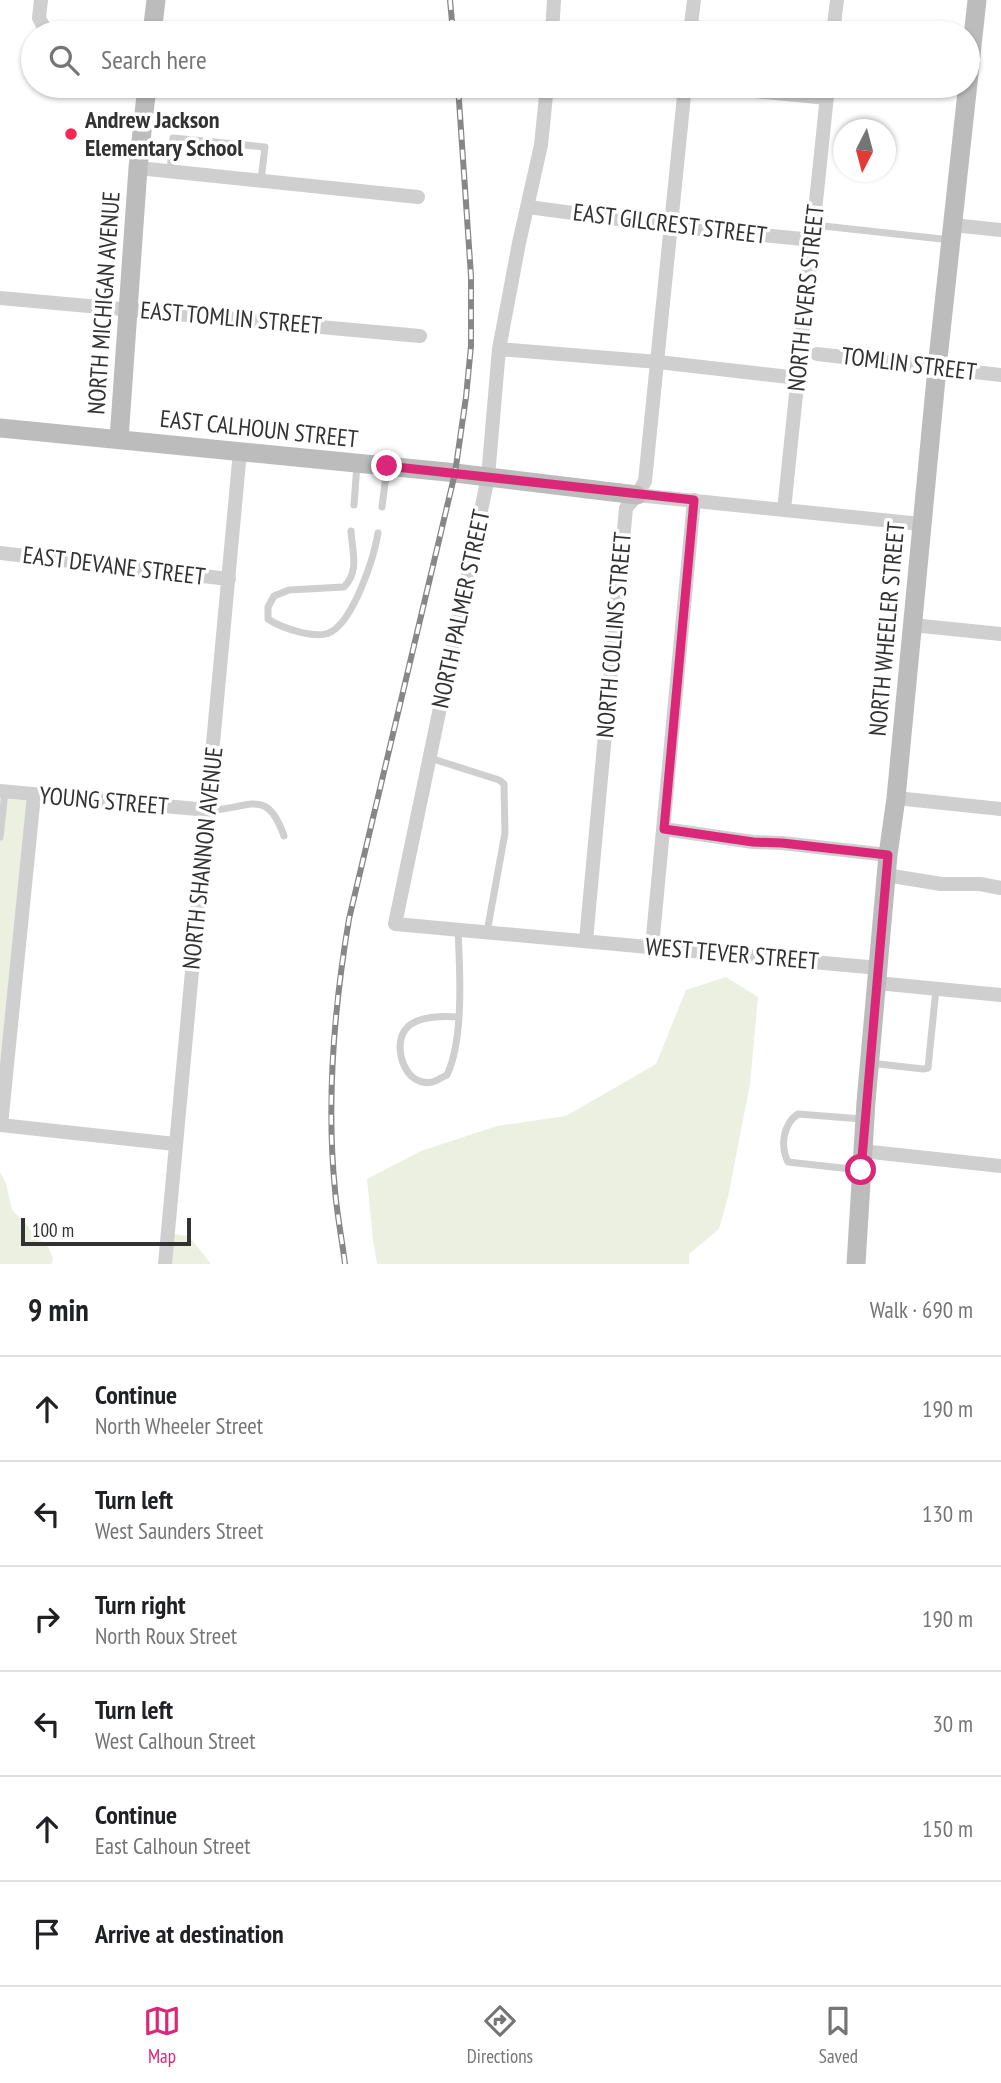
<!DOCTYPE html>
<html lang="en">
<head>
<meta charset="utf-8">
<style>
  body { margin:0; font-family:"PT Sans Narrow",sans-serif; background:#f2f2f2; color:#202124 }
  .compass { position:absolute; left:833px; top:119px; width:63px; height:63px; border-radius:50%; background:#fff; box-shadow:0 2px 5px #0004; rotate:186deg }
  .scale { position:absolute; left:21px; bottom:18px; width:170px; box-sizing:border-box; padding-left:7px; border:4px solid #323232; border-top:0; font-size:19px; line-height:24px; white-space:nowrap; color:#323232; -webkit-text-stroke:5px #fff; paint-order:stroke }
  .stop { position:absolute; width:21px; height:21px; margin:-16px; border:5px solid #db2777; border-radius:50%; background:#fff }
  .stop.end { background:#db2777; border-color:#fff; box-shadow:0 2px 7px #0008 }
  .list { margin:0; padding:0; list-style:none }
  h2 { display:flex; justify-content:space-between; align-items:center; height:91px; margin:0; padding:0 28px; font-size:30px }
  h2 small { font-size:23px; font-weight:400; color:#757577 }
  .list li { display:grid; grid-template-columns:46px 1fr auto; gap:21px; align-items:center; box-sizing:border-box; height:105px; padding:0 28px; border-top:2px solid #e0e0e0 }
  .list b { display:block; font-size:26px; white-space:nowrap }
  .list p { margin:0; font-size:23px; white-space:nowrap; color:#757577 }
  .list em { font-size:23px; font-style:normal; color:#757577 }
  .icon { flex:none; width:38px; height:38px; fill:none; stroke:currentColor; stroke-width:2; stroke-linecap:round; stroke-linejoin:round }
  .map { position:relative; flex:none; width:1001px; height:1264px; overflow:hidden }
  .search { position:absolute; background:#fff; box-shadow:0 2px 5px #0004; left:21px; right:21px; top:21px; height:77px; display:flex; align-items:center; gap:18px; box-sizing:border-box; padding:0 24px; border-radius:38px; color:#757577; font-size:26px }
  .sheet { height:721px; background:#fff }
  nav { display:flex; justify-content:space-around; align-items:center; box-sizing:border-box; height:98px; border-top:2px solid #e0e0e0; background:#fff; font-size:19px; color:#757577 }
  nav a { display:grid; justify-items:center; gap:4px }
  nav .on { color:#db2777 }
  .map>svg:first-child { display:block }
</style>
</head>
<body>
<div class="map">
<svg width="1001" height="1264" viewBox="0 0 1001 1264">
  <rect width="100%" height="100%" fill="#fff"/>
  <path fill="#ebf0e0" d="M0,798L28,801L0,1080Z
    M726,977L758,997L750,1084L728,1197L719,1229L689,1254V1264H377L373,1240L367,1179L421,1151L497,1126L566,1116L656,1064L686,990Z
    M0,1172L6,1183L12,1210L28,1226L35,1239L46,1243L53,1258L52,1264H0Z
    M173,1234L189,1236L211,1264H171Z"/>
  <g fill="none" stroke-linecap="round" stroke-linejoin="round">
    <path stroke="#cfcfcf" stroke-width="7" d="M153,29L190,33
      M170,171L173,138L265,147L261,180
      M814,225L951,240
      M354,505L357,464
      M382,507L387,467
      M351,531C352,551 360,571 344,587L289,590L274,596L268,607V619C281,628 317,640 331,632C354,619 374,558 378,533
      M430,758L499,780L504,784L505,833L487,932
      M208,810C247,811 266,784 284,836
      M0,837L5,792
      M458,1017C443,1016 415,1016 405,1030C392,1048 406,1088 432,1082C437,1081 442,1077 447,1075C464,1039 460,971 458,930
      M870,1063L923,1069L928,1068L936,989
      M860,1170L788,1162C780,1146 783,1124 798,1114L862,1119"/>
    <path stroke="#cfcfcf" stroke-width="14" d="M41,0L39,18L47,33
      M552,33L554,0
      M690,33L694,0
      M833,33L837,0
      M547,86L541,145L519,243L499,349L488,477L395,924L879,968
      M704,86L827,98
      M138,168L418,197
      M528,207L671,226L813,240
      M953,225L1001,230
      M0,298L420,336
      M499,349L658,362L798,378
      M817,354L1001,375
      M637,495L921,524
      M784,510L828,86
      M0,553L229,579
      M912,625L1001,634
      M0,791L208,810
      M896,798L1001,809
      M664,829L753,842L782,843L888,855
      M886,875L941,884H980L1001,888
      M586,940L626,508L637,495L645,481L685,86
      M652,947L694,500
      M877,983L1001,995
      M0,1125L175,1144
      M1,1125L34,795
      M862,1151L1001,1166
      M165,1264L240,451"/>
    <path stroke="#bcbcbc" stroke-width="19" d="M152,33L156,0
      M0,428L447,472L637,495
      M119,439L138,168L147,86
      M856,1264L866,1102L888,855L896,798L937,368L977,0"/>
    <g stroke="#878787" stroke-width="6">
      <path id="rail" d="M450,0L453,33
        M345,1264C342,1239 337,1215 335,1190C326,1099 334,1008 349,919L455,473L466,397L471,346V276L458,86"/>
    </g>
    <use href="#rail" stroke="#fff" stroke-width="3.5" stroke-dasharray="10" stroke-linecap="butt"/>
  </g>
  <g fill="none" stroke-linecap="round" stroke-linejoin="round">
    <path stroke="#db2777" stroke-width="9" d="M387,466L694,500L664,829L753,842L782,843L888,855L861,1170"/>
  </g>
  <circle fill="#f72654" stroke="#fff" stroke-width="2.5" cx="71" cy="134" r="7"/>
  <g text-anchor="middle" stroke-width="7" stroke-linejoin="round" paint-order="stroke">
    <g font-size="24" font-weight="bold" fill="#323232" stroke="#fff" text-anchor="start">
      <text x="85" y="128">Andrew Jackson<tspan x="85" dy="28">Elementary School</tspan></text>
    </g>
    <g font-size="24" fill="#323232" stroke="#fff">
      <text transform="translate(670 224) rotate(7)" y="8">EAST GILCREST STREET</text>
      <text transform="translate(806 298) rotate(-84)" y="8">NORTH EVERS STREET</text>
      <text transform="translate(104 303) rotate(-86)" y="8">NORTH MICHIGAN AVENUE</text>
      <text transform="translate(231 318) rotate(5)" y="8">EAST TOMLIN STREET</text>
      <text transform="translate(909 364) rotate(7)" y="8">TOMLIN STREET</text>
      <text transform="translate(259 429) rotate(6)" y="8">EAST CALHOUN STREET</text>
      <text transform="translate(114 566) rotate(7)" y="8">EAST DEVANE STREET</text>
      <text transform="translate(461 609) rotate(-78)" y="8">NORTH PALMER STREET</text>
      <text transform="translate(887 629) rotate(-85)" y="8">NORTH WHEELER STREET</text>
      <text transform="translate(614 635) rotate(-85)" y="8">NORTH COLLINS STREET</text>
      <text transform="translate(104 801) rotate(5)" y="8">YOUNG STREET</text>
      <text transform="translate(203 858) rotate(-84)" y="8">NORTH SHANNON AVENUE</text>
      <text transform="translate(732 954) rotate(5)" y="8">WEST TEVER STREET</text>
    </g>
  </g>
</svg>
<svg class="compass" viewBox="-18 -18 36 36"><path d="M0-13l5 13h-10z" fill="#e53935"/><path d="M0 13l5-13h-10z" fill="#757577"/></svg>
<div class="scale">100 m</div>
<div class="stop" style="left:861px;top:1170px"></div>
<div class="stop end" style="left:387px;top:466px"></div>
<div class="search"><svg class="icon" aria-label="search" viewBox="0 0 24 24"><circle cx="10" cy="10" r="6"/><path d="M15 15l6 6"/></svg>Search here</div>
</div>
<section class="sheet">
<h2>9 min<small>Walk · 690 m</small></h2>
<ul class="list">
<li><svg class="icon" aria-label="ahead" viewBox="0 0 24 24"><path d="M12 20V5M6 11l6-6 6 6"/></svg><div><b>Continue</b><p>North Wheeler Street</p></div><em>190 m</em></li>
<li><svg class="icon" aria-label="left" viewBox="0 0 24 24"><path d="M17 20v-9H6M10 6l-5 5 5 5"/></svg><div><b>Turn left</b><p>West Saunders Street</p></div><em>130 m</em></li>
<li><svg class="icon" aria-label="right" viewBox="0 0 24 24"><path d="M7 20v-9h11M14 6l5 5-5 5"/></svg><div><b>Turn right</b><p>North Roux Street</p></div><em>190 m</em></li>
<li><svg class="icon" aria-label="left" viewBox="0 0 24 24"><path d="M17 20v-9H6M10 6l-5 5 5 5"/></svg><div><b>Turn left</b><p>West Calhoun Street</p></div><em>30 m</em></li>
<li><svg class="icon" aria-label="ahead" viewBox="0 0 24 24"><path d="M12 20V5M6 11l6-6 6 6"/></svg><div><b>Continue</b><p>East Calhoun Street</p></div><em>150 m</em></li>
<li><svg class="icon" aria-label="arrive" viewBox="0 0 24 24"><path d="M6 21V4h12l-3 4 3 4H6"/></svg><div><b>Arrive at destination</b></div></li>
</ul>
</section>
<nav>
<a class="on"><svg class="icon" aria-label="map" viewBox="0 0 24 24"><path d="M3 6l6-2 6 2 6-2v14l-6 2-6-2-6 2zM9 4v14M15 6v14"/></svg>Map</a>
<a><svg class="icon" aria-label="directions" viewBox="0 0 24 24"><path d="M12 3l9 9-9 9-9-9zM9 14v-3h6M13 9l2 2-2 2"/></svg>Directions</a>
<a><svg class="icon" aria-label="saved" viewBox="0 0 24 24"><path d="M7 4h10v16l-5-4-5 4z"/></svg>Saved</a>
</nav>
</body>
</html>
